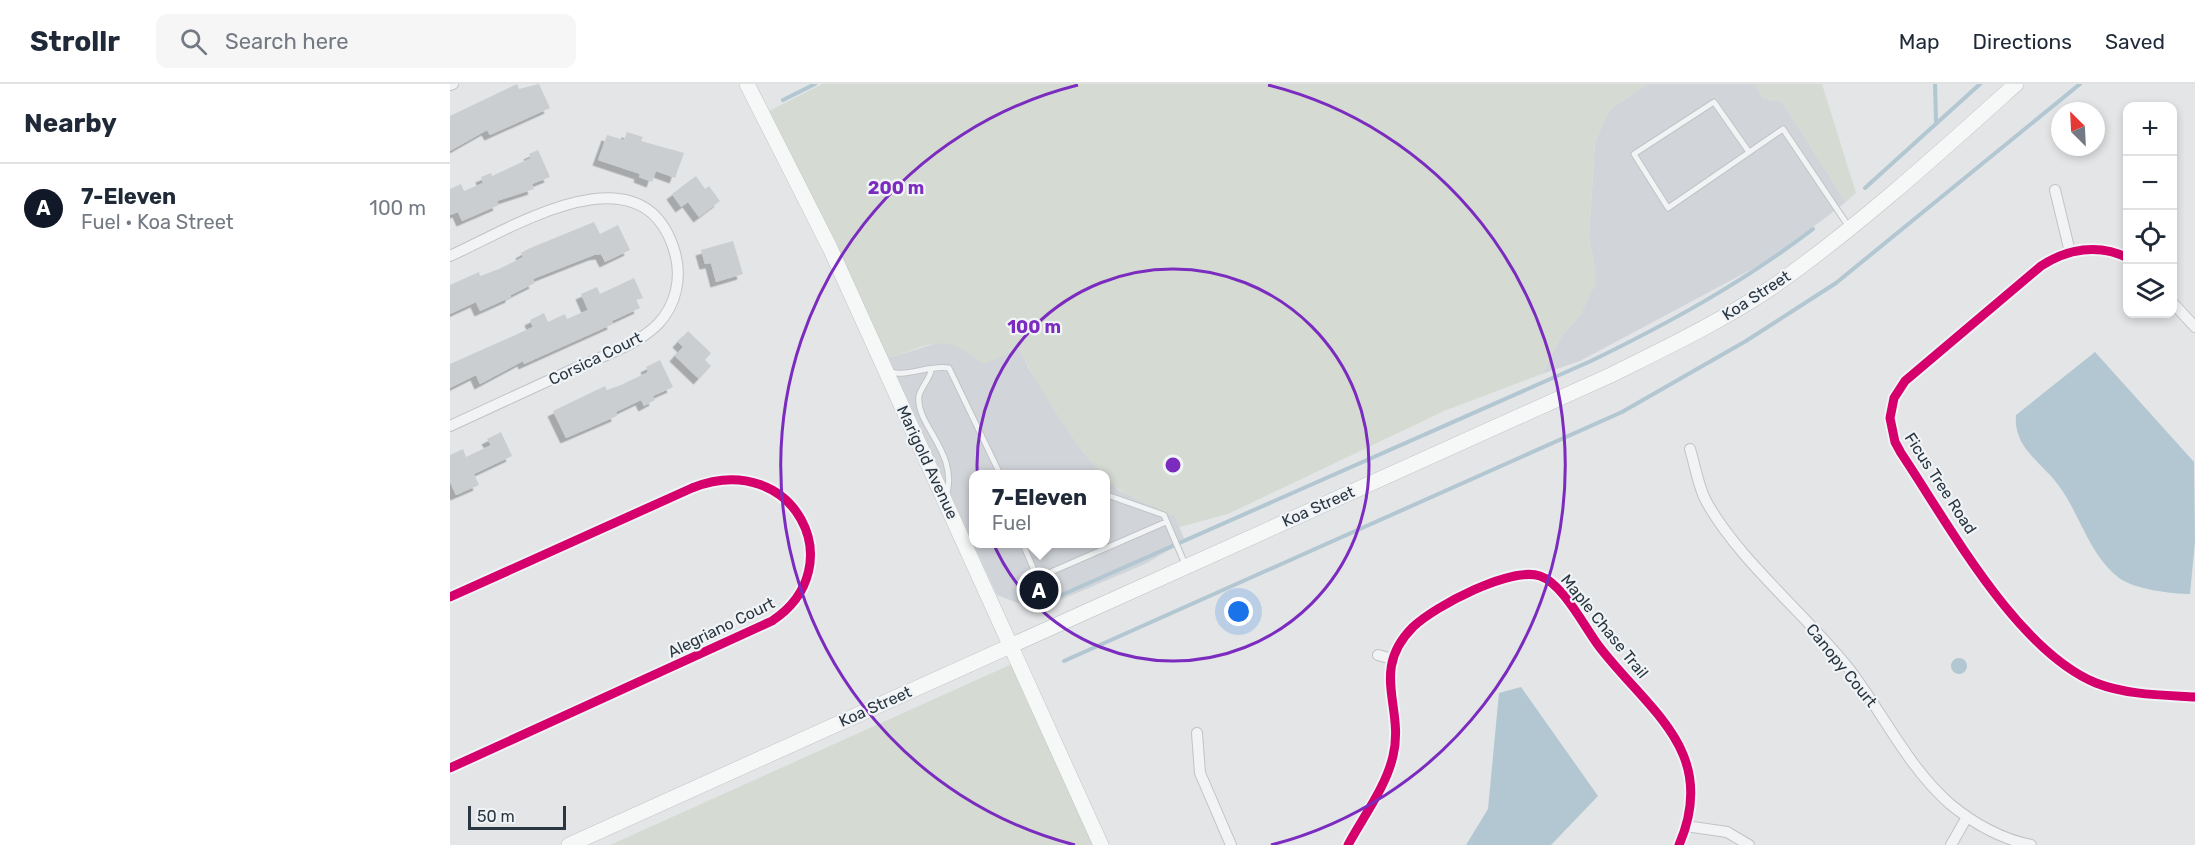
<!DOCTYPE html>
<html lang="en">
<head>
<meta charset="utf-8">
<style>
  body { margin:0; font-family:Rubik,sans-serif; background:#f6f6f7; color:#1f2937 }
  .controls { position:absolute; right:18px; top:18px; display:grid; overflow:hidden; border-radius:12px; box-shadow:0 3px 9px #0003 }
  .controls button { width:54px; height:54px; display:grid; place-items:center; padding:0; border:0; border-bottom:2px solid #e0e1e3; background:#fff; color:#1f2937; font:30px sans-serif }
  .compass { position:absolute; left:1601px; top:18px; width:54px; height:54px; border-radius:50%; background:#fff; box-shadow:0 3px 9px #0003; rotate:336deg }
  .scale { position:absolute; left:18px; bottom:15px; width:98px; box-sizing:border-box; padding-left:6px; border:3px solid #2a3641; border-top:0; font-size:16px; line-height:21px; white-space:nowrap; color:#2a3641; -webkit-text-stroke:4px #f1f4f7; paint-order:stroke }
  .you { position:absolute; left:789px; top:528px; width:21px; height:21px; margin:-15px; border:4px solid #fff; border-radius:50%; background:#1a73e8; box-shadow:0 0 0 9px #1a73e833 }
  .badge { display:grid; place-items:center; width:39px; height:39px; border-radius:50%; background:#111827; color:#fff; font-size:20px; font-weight:700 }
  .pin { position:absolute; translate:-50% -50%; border:3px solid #fff; box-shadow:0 2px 6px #0006 }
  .popup { position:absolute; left:519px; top:386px; width:141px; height:78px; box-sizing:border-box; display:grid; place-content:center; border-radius:12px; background:#fff; filter:drop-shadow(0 2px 4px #0005); font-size:20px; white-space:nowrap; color:#747a83 }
  .popup b { font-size:22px; color:#1f2937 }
  .popup::after { content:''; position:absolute; left:50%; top:100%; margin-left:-12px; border:12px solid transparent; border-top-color:#fff }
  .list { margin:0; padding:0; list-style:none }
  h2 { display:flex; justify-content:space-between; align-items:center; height:78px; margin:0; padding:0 24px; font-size:26px }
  h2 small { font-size:20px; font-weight:400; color:#747a83 }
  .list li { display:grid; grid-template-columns:39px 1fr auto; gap:18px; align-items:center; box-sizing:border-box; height:90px; padding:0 24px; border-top:2px solid #e0e1e3 }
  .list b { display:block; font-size:22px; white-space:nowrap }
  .list p { margin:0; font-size:20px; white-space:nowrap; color:#747a83 }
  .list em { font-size:20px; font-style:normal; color:#747a83 }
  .icon { flex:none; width:33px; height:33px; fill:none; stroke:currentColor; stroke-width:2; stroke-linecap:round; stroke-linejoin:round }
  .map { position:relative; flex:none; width:1745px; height:761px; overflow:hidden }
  header { display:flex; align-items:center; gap:36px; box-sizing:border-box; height:84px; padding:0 30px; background:#fff; border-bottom:2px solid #e0e1e3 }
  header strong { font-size:28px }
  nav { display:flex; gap:33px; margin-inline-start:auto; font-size:21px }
  .search { width:420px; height:54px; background:#f6f6f7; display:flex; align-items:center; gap:15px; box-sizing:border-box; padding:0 21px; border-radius:12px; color:#747a83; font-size:22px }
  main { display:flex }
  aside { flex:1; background:#fff }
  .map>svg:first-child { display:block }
</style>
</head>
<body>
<header>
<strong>Strollr</strong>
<div class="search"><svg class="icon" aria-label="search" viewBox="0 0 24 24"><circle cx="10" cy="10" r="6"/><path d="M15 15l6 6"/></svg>Search here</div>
<nav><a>Map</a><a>Directions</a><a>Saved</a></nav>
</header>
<main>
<aside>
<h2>Nearby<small></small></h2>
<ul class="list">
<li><span class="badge">A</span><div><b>7-Eleven</b><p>Fuel · Koa Street</p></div><em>100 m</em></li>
</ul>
</aside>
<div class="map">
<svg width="1745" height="761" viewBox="0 0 1745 761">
  <defs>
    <filter id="shadow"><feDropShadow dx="-5.5" dy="5.5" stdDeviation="0" flood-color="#0004"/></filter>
  </defs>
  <rect width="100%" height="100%" fill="#e3e5e7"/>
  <path fill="#d1d5da" d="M1197,0H1305L1313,14L1332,18L1396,118L1321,175L1130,277L1092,290L1112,251L1131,230L1145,185L1139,153L1145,58L1159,26Z
    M494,257L516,266L534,279L569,264L578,283L633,368L654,390H523V460H655V392L668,406L725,432L735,457L695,480L608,517L578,523L547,511L521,455L438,274Z"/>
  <path fill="#d5dbd3" d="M372,0H1197L1159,26L1145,58L1139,153L1145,185V201L1131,230L1112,251L1092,290L994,327L778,430L729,443L725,432C707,424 687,417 670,406C639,387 586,300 569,264L534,280C492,247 484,260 438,274L319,27Z
    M1305,0H1372L1406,109L1396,118L1332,18L1313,14Z
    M562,580L643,761H160Z"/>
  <path fill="#b2c7d1" d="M1645,268L1744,378L1745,457L1740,510C1721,510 1684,505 1669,494C1638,469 1631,432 1609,402C1592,378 1563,364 1566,331Z
    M1501 582a8 8 0 1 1 16 0a8 8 0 1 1-16 0Z
    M1071,603L1148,712L1101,761H1016L1038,725L1049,609Z"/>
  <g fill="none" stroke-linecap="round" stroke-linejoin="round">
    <path stroke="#b2c7d1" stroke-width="4" d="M1485,0L1486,37
      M333,16L365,0
      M1415,104L1530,0
      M598,517L1141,277C1219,239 1294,198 1363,145
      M614,577L1172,328L1296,257L1386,199L1630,0"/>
  </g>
  <path fill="#cbced0" filter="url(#shadow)" d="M67,0L69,5L89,0L100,24L40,51L37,46L0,67V32Z
    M177,48L193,53L191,57L234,69L225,94L206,87L202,98L189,93L190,90L148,76L157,51L174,56Z
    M88,66L100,93L82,100L84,105L47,117L49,121L12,137L8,128L0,131V105L11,100L14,107L33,99L31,93L41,89L42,92L81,74L79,70Z
    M246,92L255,105L259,102L270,117L249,133L238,118L231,123L222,110Z
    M144,138L150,150L168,141L180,166L155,178L151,170L144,171L83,195L85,199L61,211V213L30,227L26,218L0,230V201L29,188L30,192L49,185L73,173L71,169L78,165Z
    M283,157L293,190L266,198L261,179L255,180L251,166Z
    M184,194L193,214L186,216L190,224L162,237L163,240L74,280L73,277L30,300L26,291L0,304V280L83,243L80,236L94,229L98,238L115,230L117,235L138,226L131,210L147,203L150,210Z
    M238,247L261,269L255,276L261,282L249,295L225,272L233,263L228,258Z
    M210,276L223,303L203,312L205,316L194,322L191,316L166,328L167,332L116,354L103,327L155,302L157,306L171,301L198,288L196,283Z
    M51,348L62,372L24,390L29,401L6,411L0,398V371L13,365L16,373L41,361L37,355Z"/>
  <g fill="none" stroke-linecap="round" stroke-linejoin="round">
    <g stroke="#c1c3c5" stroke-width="7">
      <path id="service" d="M1299,68L1264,18L1184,70L1218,124L1333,45L1399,143
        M481,287C479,296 471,303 469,312C465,341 510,369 496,413
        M438,288C459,293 478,281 499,284L550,390
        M655,414L660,412L714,431L735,480
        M573,460L584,486L594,491L716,438"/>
    </g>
    <g stroke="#c1c3c5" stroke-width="12">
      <path id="minor" d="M0,1L3,0
        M1605,106L1620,168
        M0,172C62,144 194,59 225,169C232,194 226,221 208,240C187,261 155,271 128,283C85,303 43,322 0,342
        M1678,174C1648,159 1617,165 1591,182L1455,297L1444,314L1440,334L1445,358L1451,369C1498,439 1566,566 1646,599C1677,611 1712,611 1745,613
        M1722,218L1745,243
        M1240,365C1245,381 1248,402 1256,417C1289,477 1357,531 1400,586C1434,631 1458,683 1500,720C1523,739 1552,755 1581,761
        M0,513L242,404C344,364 404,483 322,537L0,684
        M928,571L942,575
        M747,649L750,689L781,761
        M1236,742L1277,748L1299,761
        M898,761C913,733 936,703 943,672C955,623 919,587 963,543C985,522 1061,482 1090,492C1112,499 1134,542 1148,561C1196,625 1270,666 1229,761
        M1501,761L1517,733"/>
    </g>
    <g stroke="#c1c3c5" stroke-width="16">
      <path id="secondary" d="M297,0L380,164L651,761
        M119,761L1161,291C1215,264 1270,238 1321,204C1408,143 1487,71 1566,0"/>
    </g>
    <use href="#service" stroke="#f2f3f5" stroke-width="5"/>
    <use href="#minor" stroke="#f2f3f5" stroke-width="10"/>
    <use href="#secondary" stroke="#f6f7f7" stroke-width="15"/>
    <g stroke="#f1f4f7" stroke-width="13">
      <path id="cycleway" d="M1678,174C1648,159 1617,165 1591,182L1455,297L1444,314L1440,334L1445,358L1451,369C1498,439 1566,566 1646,599C1677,611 1712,611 1745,613
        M0,513L242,404C344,364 404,483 322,537L0,684
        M898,761C913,733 936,703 943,672C955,623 919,587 963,543C985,522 1061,482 1090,492C1112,499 1134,542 1148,561C1196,625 1270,666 1229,761"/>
    </g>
    <use href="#cycleway" stroke="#d6006c" stroke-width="9"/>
  </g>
  <g fill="none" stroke="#7b2cbf" stroke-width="3">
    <circle cx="723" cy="381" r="196"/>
    <path d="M625 761A392 392 0 0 1 628 1M818 1A392 392 0 0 1 821 761"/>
  </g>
  <g text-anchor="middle" stroke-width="4.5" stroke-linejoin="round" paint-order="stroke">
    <g font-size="16" fill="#2a3641" stroke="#f1f4f7">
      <text transform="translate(1306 211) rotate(-33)" y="6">Koa Street</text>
      <text transform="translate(145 274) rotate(-26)" y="6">Corsica Court</text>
      <text transform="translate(478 378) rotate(65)" y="6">Marigold Avenue</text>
      <text transform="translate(1491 399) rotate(57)" y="6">Ficus Tree Road</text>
      <text transform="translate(868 422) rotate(-24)" y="6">Koa Street</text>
      <text transform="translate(1155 542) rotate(51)" y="6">Maple Chase Trail</text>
      <text transform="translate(271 543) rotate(-26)" y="6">Alegriano Court</text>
      <text transform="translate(1392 581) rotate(51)" y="6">Canopy Court</text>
      <text transform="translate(425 622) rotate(-24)" y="6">Koa Street</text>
    </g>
  </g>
  <circle cx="723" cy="381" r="9" fill="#7b2cbf" stroke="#f1f4f7" stroke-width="3"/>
  <g font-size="18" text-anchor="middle" font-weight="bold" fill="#7b2cbf" stroke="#f1f4f7" stroke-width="4.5" stroke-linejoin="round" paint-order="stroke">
    <text x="446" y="110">200 m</text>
    <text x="584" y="249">100 m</text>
  </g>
</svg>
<div class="controls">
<button>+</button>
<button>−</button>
<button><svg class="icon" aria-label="locate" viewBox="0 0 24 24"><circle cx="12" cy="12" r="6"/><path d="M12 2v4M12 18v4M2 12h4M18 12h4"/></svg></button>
<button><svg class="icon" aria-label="layers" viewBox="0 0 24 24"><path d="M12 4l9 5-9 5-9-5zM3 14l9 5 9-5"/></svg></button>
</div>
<svg class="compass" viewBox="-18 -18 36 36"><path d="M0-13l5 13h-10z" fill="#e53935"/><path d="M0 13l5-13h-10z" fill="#747a83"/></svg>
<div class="scale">50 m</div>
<div class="you"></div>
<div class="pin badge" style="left:589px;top:506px">A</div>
<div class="popup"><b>7-Eleven</b>Fuel</div>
</div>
</main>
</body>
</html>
